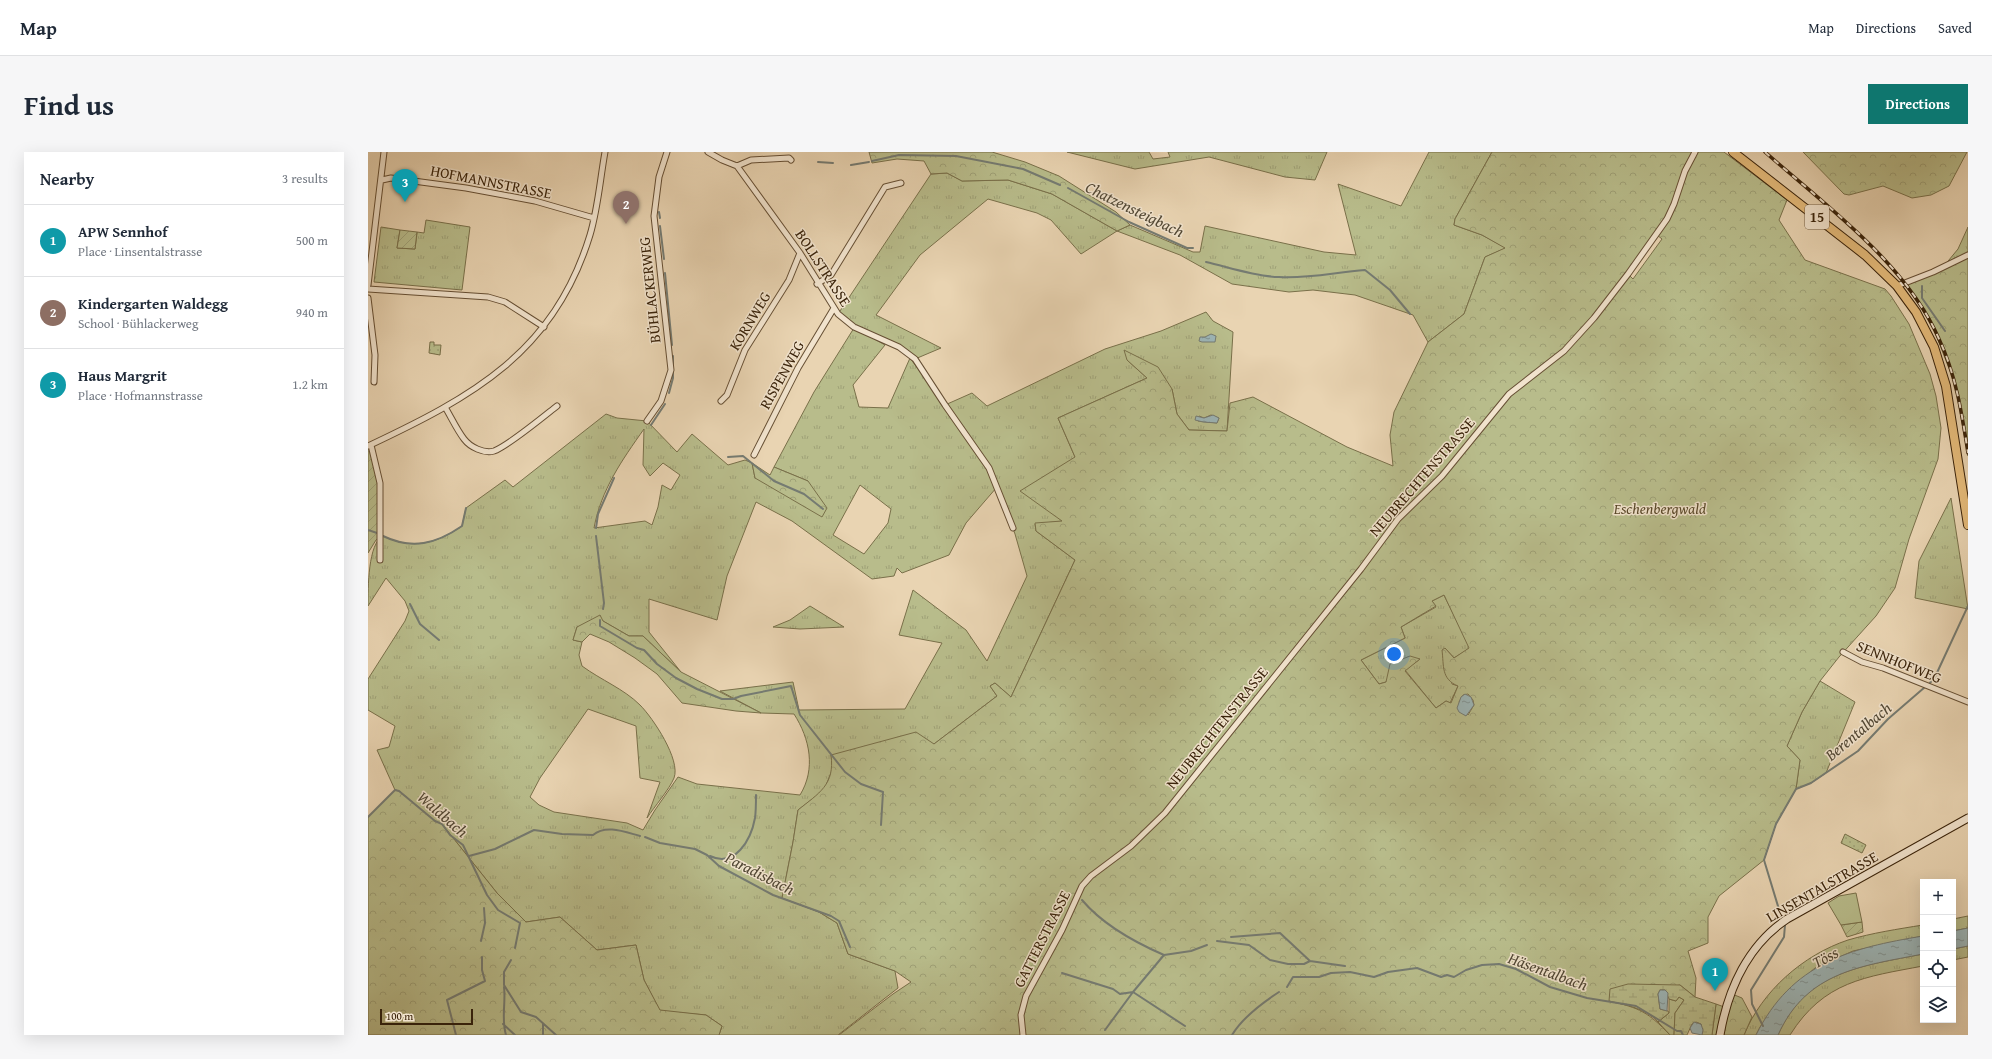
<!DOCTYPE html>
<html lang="en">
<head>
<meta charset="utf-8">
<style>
  body { margin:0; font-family:"Gentium Book Plus",serif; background:#f6f6f7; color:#1f2937 }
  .controls { position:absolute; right:12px; bottom:12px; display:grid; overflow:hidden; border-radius:0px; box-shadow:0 4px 16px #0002 }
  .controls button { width:36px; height:36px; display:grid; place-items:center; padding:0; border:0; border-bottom:1px solid #e0e1e3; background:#fff; color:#1f2937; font:20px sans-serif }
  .scale { position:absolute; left:12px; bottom:10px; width:93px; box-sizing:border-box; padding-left:4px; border:2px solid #3a230a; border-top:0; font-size:11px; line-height:14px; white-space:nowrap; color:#3a230a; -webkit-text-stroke:3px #f1e3cd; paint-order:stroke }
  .you { position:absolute; left:1026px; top:502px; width:14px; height:14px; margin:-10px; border:3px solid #fff; border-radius:50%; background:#1a73e8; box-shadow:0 0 0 6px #1a73e833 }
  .badge { display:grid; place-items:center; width:26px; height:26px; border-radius:50%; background:#0f766e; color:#fff; font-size:13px; font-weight:700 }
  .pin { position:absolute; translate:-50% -33px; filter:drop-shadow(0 1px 2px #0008) }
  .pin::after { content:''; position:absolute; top:21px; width:14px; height:12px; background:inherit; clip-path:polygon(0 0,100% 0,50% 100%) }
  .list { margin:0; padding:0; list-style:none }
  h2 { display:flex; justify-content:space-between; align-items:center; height:52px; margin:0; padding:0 16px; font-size:17px }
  h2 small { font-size:13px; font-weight:400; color:#747a83 }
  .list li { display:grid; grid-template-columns:26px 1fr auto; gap:12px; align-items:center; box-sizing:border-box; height:72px; padding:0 16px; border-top:1px solid #e0e1e3 }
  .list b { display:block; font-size:15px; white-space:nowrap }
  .list p { margin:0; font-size:13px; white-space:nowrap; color:#747a83 }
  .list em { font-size:13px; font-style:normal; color:#747a83 }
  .icon { flex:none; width:22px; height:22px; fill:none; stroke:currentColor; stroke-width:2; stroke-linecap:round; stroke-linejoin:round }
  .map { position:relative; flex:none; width:1600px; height:883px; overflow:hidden; border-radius:0px }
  header { display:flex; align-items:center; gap:24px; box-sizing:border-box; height:56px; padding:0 20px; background:#fff; border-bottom:1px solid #e0e1e3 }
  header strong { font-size:19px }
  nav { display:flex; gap:22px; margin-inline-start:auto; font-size:14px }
  .intro { display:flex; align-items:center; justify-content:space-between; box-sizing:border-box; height:96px; padding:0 24px }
  h1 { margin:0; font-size:28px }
  .button { padding:10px 18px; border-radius:0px; background:#0f766e; color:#fff; font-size:14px; font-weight:700 }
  main { display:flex; gap:24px; padding:0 24px }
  aside { flex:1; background:#fff; border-radius:0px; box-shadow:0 4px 16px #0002 }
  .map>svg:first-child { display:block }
</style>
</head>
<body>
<header>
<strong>Map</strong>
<nav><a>Map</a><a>Directions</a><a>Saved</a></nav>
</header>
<div class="intro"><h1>Find us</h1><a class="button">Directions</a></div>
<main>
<aside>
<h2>Nearby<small>3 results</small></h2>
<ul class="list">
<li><span class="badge" style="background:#0f9aa8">1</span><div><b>APW Sennhof</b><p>Place · Linsentalstrasse</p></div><em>500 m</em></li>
<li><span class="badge" style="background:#8d6e63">2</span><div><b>Kindergarten Waldegg</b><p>School · Bühlackerweg</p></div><em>940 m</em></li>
<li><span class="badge" style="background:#0f9aa8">3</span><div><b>Haus Margrit</b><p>Place · Hofmannstrasse</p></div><em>1.2 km</em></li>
</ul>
</aside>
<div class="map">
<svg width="1600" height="883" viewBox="0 0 1600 883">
  <defs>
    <pattern id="grass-tufts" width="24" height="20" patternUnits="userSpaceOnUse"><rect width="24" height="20" fill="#b8bc8b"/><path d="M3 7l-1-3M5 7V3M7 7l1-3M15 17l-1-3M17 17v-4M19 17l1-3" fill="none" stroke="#9fa177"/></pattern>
    <pattern id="forest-crowns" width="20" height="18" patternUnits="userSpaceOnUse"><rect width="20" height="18" fill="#b8bc8b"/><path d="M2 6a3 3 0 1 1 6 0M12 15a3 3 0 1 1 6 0" fill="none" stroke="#9fa177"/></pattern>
    <pattern id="wetland-marsh" width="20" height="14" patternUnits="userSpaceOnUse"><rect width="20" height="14" fill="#b8bc8b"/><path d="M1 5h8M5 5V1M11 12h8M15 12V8" fill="none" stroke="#9fa177"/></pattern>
    <pattern id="park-dots" width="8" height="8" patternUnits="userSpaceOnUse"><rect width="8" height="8" fill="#b8bc8b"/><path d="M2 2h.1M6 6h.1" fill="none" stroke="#9fa177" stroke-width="1.8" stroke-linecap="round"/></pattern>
    <pattern id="garden-furrows" width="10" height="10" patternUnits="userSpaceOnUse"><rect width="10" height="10" fill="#b8bc8b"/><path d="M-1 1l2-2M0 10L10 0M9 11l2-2" fill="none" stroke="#9fa177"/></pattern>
    <pattern id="water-ripples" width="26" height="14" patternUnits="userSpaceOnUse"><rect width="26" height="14" fill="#9cb5b7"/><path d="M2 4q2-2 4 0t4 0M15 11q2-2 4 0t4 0" fill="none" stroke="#809393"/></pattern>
  </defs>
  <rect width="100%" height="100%" fill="#e9d4b2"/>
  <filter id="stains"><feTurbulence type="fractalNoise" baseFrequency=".005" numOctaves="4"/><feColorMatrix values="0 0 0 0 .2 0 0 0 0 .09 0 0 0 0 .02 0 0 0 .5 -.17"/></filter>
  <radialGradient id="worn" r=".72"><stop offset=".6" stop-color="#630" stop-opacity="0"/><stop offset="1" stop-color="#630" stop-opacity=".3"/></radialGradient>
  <path fill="url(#grass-tufts)" stroke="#79704a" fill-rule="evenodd" d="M699,0H781L785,7L802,5L800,0H959L947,28L917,25L841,5L767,17Z
    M1061,0H1124L1087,67L1086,73L1114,83L1138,96L1117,105L1096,162L1060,190L1045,163L987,143L945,138L921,140L864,132L812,103L749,79L713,102L683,68L669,61L620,47L552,103L508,163L573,196L547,207L531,195L487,176L517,193L485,233L491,255L520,256L542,206L577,253L604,241L619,254L737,197L793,179L838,160L845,169L865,180L859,279L821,278L809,262L804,237L759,208L779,226L690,266L707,305L695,369L667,372L668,379L707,408L643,545L627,531L622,534L629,544L566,592L463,603L465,616L456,638L430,658L425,690L414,746L451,760L469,771L480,802L527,819L530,836L470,883H351L354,874L338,863L292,859L276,828L268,793L229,798L192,765L158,770L129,741L74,672L67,669L31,639L27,638L9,598L21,595L27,574L0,558V527L37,469L41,459L37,449L18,426L0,454C0,436 0,391 15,384C44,398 68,392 94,374L98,356L137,328L145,335L238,262L249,266L279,269L309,300L324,282L360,313L377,308L384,311L387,326L440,329L406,315L446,240L486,176L470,162L563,22L579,21L594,29L640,28L684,42L749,79L762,73L825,100H832L837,74L956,100L988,103L970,32L1033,54ZM843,263L851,266L849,271L830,269L831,264L836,266ZM276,277L275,313L282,324L295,311L312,323L303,338L294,333L290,355L284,373L277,369L226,376C233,338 254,308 276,277ZM492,333L523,357L520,371L496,402L465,383ZM629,335L647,382L659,424L619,509L598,478L545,438L531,483L574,491L537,557L431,558L425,530L352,539L393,561L426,562C442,587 448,617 432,643L329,632L310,625L287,658L275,678L259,671L186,660L171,653L162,645L172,626L220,557L268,574L272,626L292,630L279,666C286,655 301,638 306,626C313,608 285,566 272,553C256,537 233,528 214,514L211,503L214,490L205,488L209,475L235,469L261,484H275L313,520L281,480V447L349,468L359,424L388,350L424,369L504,427L526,424L529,416L534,421L581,403L598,371Z
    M58,68L102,75L94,138L6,130L13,75L32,78L29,96L47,97L49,80L56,81Z
    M1600,75V103L1576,114L1590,97Z
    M1583,346L1600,457L1547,446L1551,409Z
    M1076,443L1102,496L1086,506L1077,496L1084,532L1090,534L1082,551L1078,549L1068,556L1037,518L1052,507L1018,530L1011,532L993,508L1037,486L1033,475L1068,455L1064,449Z
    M442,454L476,475L432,477L405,475L422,468Z
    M1452,529L1487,550L1458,621L1443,631L1428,637L1432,608L1419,594L1434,560Z
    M1600,764V776L1585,779V767Z
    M1555,773V784L1485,799L1447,816L1420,839L1392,875L1388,883H1376C1394,839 1435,803 1480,788C1504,781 1530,777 1555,773Z
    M1600,794V805L1585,808V797Z
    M1555,802V814C1497,825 1456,829 1422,883H1410C1438,819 1494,814 1555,802Z
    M1311,845L1316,848L1307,861L1306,883H1302L1290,870L1301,861V847L1308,849Z
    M1348,852L1359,856L1352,883H1344Z"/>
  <path fill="url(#forest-crowns)" stroke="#79704a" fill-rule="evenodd" d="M501,0H624L657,10L691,24L748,60L762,73L749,79L684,42L640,28L594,29L579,21L563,22L556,9L529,7L504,11Z
    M1124,0H1356L1419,48L1411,68L1437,108L1517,137L1523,144L1541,172L1562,222L1568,244L1573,276L1570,307L1541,387L1527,436L1508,464L1471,505L1452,529L1434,560L1419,594L1432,608L1428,637L1408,672L1396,708L1351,744L1340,765V791L1320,799L1328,826L1327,845L1312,833L1241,849C1272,856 1280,860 1302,883H471L525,842L543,830L527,819L480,802L469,771L451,760L414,746L425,690L430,658C451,641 467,633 463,603L548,580L566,592L629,544L622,534L627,531L643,545L707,408L668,379L667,371L694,369L652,339L707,305L690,266L779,226L759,208L756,198L790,215L804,237L809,262L821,278L859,279L862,251L885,245L979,295L1025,314L1022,283L1026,260L1060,190L1096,162L1117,105L1137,96L1114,83L1086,73L1087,67ZM1289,83L1294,87L1265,127L1260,122ZM1076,443L1101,496L1086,506L1077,496L1074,498C1076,514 1073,527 1090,534L1083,551L1078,549L1068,556L1037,519L1052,507L1042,504L1022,512L1018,530L1011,532L993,508L1037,486L1033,475L1068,454L1064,449ZM1100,542L1105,548L1106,553L1100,563L1091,550L1095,543Z
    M1435,0H1599L1581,34L1563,43L1544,46L1515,34L1481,43L1476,42Z
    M1600,103V304L1587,232L1563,170L1538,131Z
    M384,311L402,323L406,315L440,329L459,356L454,365L387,326Z
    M232,463L235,469L261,484H275L313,520L393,561L368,559L314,551L289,522L267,506L241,490L222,482L214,490L205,488L209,475Z
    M27,638L31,639L67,669L74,672L129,741L158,770L192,765L229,798L268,793L276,828L292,858L338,863L354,874L351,883H0V665Z
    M1364,842L1374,846L1384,865L1376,883H1352Z"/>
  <path fill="url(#wetland-marsh)" stroke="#79704a" d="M1260,832L1312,833L1327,845L1348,852L1344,883H1334L1333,872L1328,870L1324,872L1319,883H1306L1307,861L1316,848L1311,845L1308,849L1301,847L1297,838H1292L1290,842L1292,857L1300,859L1301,861L1290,870C1277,856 1258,853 1241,849L1242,837Z"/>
  <path fill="url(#park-dots)" stroke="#79704a" d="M62,190H66V193H73L72,203L61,201Z
    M1477,682L1498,693L1494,701L1473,691Z"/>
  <path fill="url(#garden-furrows)" stroke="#79704a" d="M32,78L49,80L47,97L29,96Z
    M3,293L12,322V385L8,388L0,401V294Z
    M1494,770L1495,780L1479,785L1473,773Z"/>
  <path fill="#b8bc8b" stroke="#79704a" d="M1488,741L1494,770L1473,773L1460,751L1471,744Z"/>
  <path fill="url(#water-ripples)" stroke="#757b72" d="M843,182L848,184L847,190H834L831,189L832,185H837Z
    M845,263L851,266L849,271L835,270L827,268L828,264L836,266Z
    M1097,542L1103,545L1106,553L1098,564L1091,560L1089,556L1093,545Z
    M1600,776V794L1585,797V779Z
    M1555,784V802C1494,814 1439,819 1410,883H1388C1424,811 1482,796 1555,784Z
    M1292,838H1297L1300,841L1299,859L1292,857L1290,842Z
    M1326,870L1333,872L1335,878L1334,883L1324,881L1322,876Z"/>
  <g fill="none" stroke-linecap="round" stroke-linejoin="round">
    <path stroke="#757b72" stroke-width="2" d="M504,9L531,3L588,4L655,17L692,33
      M450,10L465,11
      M483,13L501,10
      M700,36L761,70L819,96H825
      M291,60L292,66
      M292,74L296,107
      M838,110C860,115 889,125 911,125C940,127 968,120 997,118L1022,138L1042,162
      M297,121L304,193
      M1554,134V146L1577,179
      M301,241L305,226V204
      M283,273L297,252
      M360,305L375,304L406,329L436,342L455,357
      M228,376L230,362L246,326
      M0,378L9,381
      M15,384C44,398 68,392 94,374L98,356
      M228,384L236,451L235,457
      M42,452L52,472L71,488
      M232,468V474L269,496L276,498L289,512L308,526L329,537L354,547H365L373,544L423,534L432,563L477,620L493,632L515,640L513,673
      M1561,532L1567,525L1600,454
      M0,665L27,638L31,639L67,669L74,672L82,683L95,693L119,743L130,758L152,771L147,796
      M277,685L292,691L327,697L339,703L351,714L405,743L463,764L471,769L482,795
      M101,704L127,697L166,678L194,682L225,683C238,672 257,680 272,684
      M342,704C367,716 383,688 387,666C388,659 388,651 388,643
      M714,748C735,773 766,790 796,803
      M1413,764L1396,708L1408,672L1428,637L1443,631L1490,599L1520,567L1557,535
      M863,785L912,781L942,809L977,814
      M113,789L117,771L116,756
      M849,789L881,793L902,808L920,812H936L942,809
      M143,808L136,820V833L153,860L168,865L188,883
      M694,821L745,837L752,842L765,840L817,874
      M136,835C138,851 133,867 138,883
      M919,835L925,825H951L963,821L982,820L1006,825L1020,820L1049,816L1073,825L1079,823L1086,825L1098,818L1114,813L1131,812L1148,817L1182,835L1219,846L1268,854L1309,879H1313L1315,883
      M135,872L147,883
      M175,872V883
      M1395,874L1384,852L1383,838L1416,785L1417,773
      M737,878L765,840L796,803L823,799L839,793
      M88,883L79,848L117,829L114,818V805
      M864,883C875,865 894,851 911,840"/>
    <g stroke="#664f34" stroke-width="7">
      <path id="street" d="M340,0L354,8L369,14L432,101L470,162L486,175L531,195L547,207L577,253L621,316L645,376
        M369,14L383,8L421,6L423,8
        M14,28L23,26L98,36L167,49L226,66
        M449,132L463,123L517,35L533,31
        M0,133L16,0
        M1529,134L1565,120L1600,103
        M0,137L120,145L137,150L176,175
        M0,146L7,203L6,230
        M353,249L359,243L377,198L421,128L432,101
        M77,255C83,265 89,278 96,287C102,295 116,302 126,299C140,294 175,265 189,254
        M279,269L293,249L303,218L286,64L291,25L299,0
        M3,293L12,331V408
        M0,294C104,245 186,201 222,83C230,56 232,28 237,0
        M386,303L430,216L466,156
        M1475,500L1494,510L1515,516L1600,550
        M655,883L653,863L658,844L694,778L714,734L723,724L763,694L797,661L993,417L1030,367L1074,324L1141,242L1196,199L1226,166L1260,122L1299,67L1306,52L1317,19L1327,0"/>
    </g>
    <g stroke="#3a230a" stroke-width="9">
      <path id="secondary" d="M1352,883C1360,837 1380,793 1419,767L1600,666"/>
    </g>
    <g stroke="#3a230a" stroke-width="10">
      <path id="primary" d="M1365,0L1497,103L1529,134L1548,160L1566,195L1578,234L1600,373"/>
    </g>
    <use href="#street" stroke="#f1e3cd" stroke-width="5"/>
    <use href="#secondary" stroke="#f1e3cd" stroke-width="7"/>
    <use href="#primary" stroke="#e4ba79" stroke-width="8"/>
    <g stroke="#3a230a" stroke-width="3.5">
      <path id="rail" d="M1397,0C1458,54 1538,111 1571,187C1588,223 1594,262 1600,301"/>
    </g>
    <use href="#rail" stroke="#f1e3cd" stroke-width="2" stroke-dasharray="6" stroke-linecap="butt"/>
  </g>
  <g text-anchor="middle" stroke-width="3" stroke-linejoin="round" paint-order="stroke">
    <rect fill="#f1e3cd" stroke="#715d44" stroke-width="1" x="1437" y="53" width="24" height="24" rx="3"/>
    <g font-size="14" font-weight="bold" fill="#3a230a">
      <text x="1449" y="70">15</text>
    </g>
    <g font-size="15" fill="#3a230a" stroke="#f1e3cd">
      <text transform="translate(123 30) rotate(11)" y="5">HOFMANNSTRASSE</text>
      <text transform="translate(455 116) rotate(57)" y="5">BOLLSTRASSE</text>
      <text transform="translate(282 138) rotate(-96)" y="5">BÜHLACKERWEG</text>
      <text transform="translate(382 169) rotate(-59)" y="5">KORNWEG</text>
      <text transform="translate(414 223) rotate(-61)" y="5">RISPENWEG</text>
      <text transform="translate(1054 325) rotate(-49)" y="5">NEUBRECHTENSTRASSE</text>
      <text transform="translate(1531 510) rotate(22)" y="5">SENNHOFWEG</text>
      <text transform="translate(849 576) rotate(-51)" y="5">NEUBRECHTENSTRASSE</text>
      <text transform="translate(1454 735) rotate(-30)" y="5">LINSENTALSTRASSE</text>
      <text transform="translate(674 787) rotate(-63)" y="5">GATTERSTRASSE</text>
    </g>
    <g font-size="15" font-style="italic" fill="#5a492a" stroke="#f1e3cd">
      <text x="1292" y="362">Eschenbergwald</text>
    </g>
    <g font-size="16" font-style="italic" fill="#524835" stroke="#f1e3cd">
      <text transform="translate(767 57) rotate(26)" y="6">Chatzensteigbach</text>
      <text transform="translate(1490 579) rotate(-40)" y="6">Berentalbach</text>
      <text transform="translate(75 662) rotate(41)" y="6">Waldbach</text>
      <text transform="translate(392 721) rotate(27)" y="6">Paradisbach</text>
      <text transform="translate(1457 805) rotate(-28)" y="6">Töss</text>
      <text transform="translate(1180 819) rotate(20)" y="6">Häsentalbach</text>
    </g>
  </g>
  <rect width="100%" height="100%" filter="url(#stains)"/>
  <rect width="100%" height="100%" fill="url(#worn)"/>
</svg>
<div class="controls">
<button>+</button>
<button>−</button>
<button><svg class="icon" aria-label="locate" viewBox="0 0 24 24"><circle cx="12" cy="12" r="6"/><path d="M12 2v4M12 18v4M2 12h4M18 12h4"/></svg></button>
<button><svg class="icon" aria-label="layers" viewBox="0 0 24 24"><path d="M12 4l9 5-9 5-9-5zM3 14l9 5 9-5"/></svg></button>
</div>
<div class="scale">100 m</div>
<div class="you"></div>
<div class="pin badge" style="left:1347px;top:839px;background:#0f9aa8">1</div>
<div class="pin badge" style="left:258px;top:72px;background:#8d6e63">2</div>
<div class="pin badge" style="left:37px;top:50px;background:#0f9aa8">3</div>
</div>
</main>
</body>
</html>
